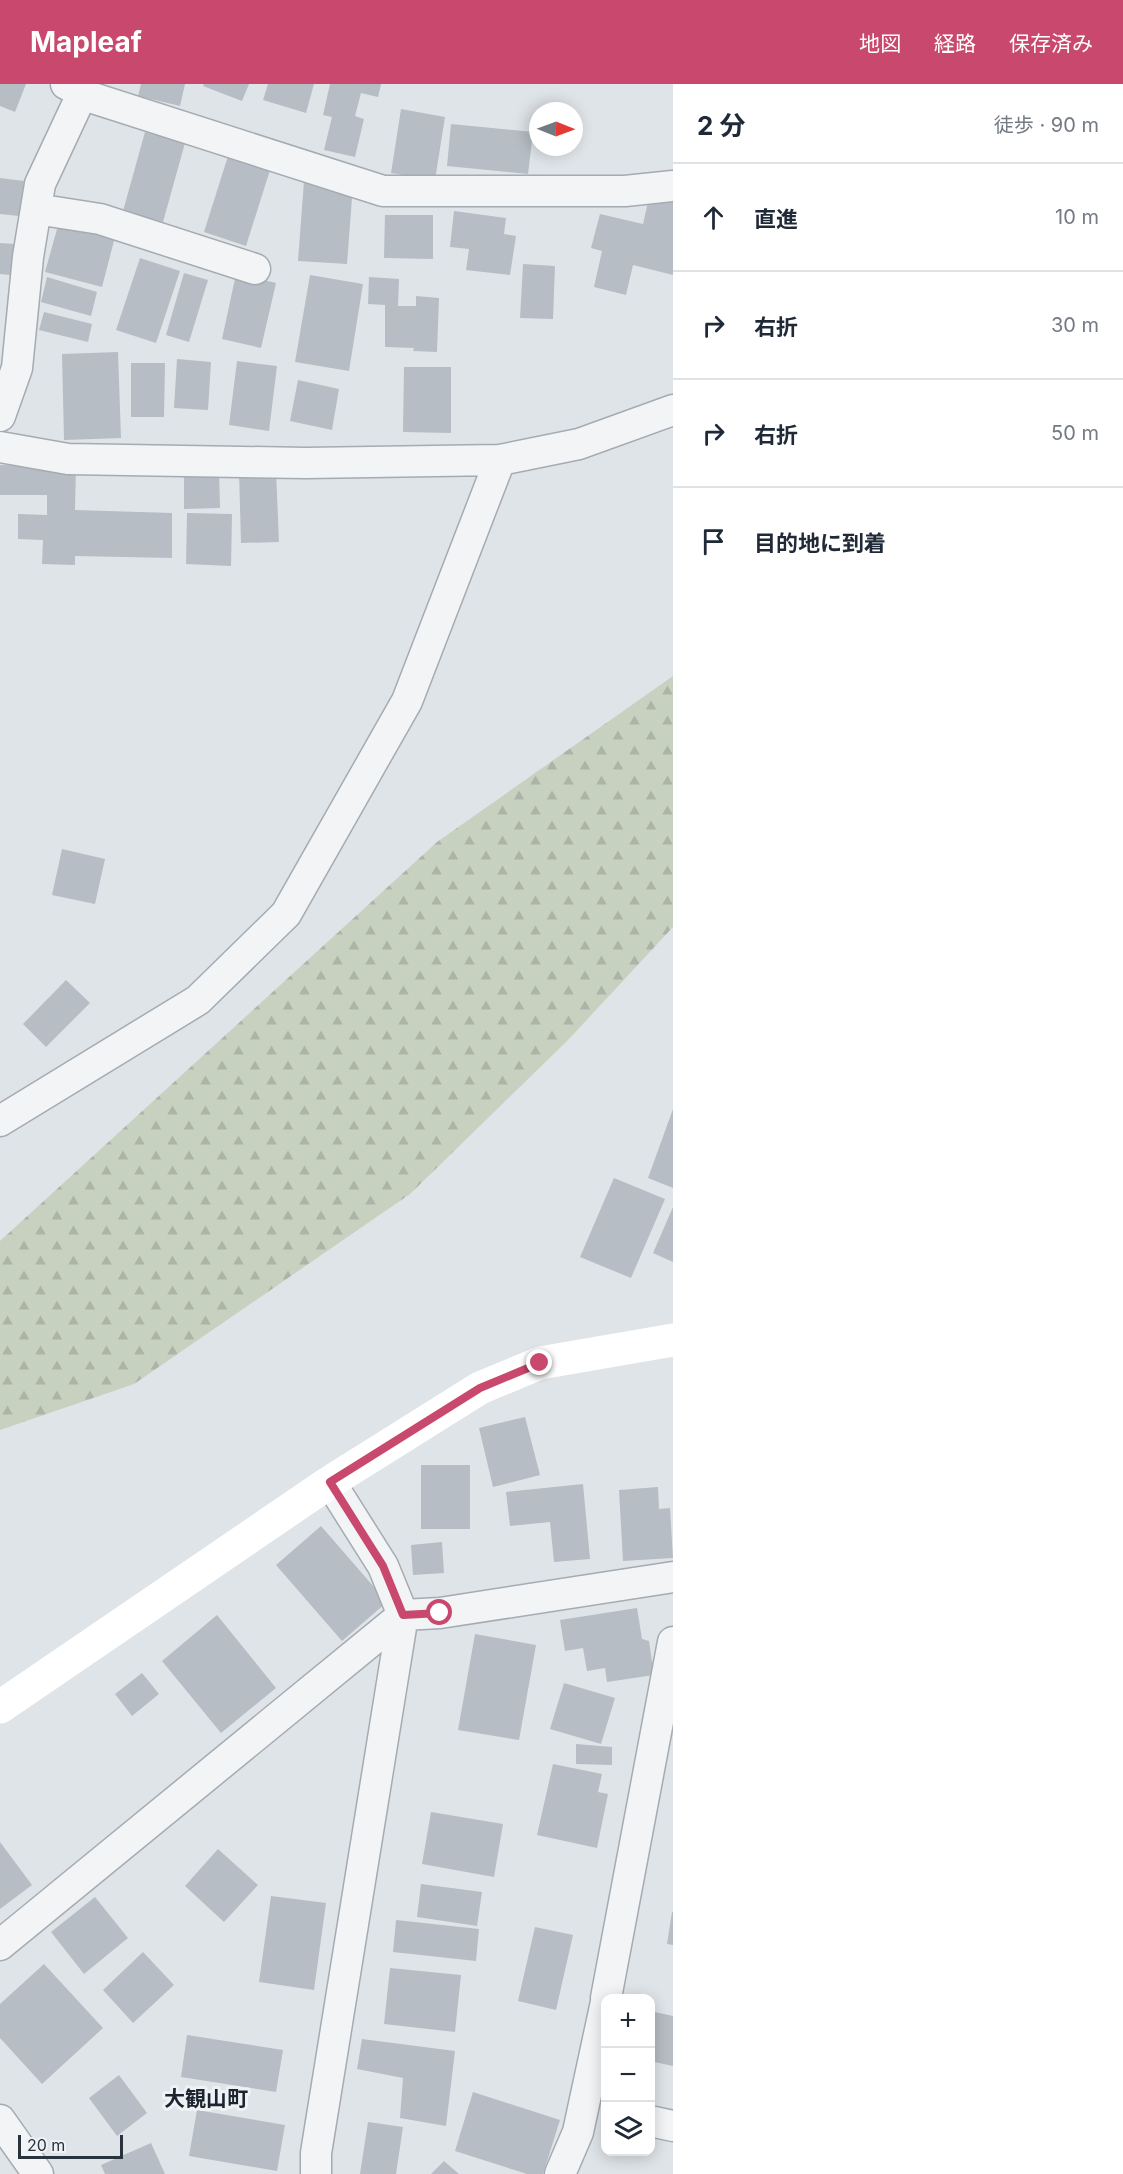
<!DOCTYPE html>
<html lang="ja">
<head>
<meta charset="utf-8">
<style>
  body { margin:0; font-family:Inter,"Noto Sans JP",sans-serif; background:#f2f2f3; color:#1f2937 }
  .controls { position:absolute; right:18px; bottom:18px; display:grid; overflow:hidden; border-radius:12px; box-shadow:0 3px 15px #0003 }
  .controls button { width:54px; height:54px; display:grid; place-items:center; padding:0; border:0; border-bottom:2px solid #e0e1e3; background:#fff; color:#1f2937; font:30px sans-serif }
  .compass { position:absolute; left:529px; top:18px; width:54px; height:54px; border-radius:50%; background:#fff; box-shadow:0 3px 15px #0003; rotate:91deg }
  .scale { position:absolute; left:18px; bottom:15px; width:105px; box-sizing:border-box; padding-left:6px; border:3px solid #28333e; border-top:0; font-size:16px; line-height:21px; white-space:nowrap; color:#28333e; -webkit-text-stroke:4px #eef2f5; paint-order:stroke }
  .stop { position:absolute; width:18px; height:18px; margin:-14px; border:4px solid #c9486d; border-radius:50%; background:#fff }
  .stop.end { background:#c9486d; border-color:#fff; box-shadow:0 2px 6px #0008 }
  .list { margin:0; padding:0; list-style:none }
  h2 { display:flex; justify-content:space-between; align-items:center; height:78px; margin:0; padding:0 24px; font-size:26px }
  h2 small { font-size:20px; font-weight:400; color:#747a83 }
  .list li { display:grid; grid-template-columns:39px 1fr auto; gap:18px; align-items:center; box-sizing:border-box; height:108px; padding:0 24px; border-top:2px solid #e0e1e3 }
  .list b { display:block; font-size:22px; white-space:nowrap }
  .list em { font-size:20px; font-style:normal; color:#747a83 }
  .icon { flex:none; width:33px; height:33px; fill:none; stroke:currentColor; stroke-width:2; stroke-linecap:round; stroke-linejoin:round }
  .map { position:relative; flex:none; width:673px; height:2090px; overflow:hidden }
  header { display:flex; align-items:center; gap:36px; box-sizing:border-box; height:84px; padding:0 30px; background:#c9486d; color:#fff }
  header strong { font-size:28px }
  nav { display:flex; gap:33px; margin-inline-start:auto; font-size:21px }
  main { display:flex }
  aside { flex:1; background:#fff }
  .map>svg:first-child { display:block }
</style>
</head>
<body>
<header>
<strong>Mapleaf</strong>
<nav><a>地図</a><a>経路</a><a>保存済み</a></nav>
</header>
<main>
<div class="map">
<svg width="673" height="2090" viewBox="0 0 673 2090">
  <defs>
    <pattern id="forest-firs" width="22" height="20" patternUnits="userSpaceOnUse" patternTransform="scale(1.5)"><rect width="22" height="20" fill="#c7d1c0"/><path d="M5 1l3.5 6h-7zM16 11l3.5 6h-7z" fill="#abb4a6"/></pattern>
  </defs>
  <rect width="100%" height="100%" fill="#dfe4e8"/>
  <path fill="url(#forest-firs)" d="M673,592V843L569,955L410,1110L134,1300L0,1346V1157L437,758Z"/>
  <path fill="#b6bdc4" d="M0,0H26L15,28L0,22Z
    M141,0H185L180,22L138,12Z
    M204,0H249L242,17L203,2Z
    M268,0H314L306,29L263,16Z
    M330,0H381L378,13L361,9L355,32L364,35L355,73L324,66L332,33L323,31Z
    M401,25L445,33L435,96L391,89Z
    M451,40L533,48L528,90L447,82Z
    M145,48L185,59L163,138L123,127Z
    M228,72L270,86L246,162L204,148Z
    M0,94L24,97L19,132L0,130Z
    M304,97L353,101L347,180L298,177Z
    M650,109L673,115V191L633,181L626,211L594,203L602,167L591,164L600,130L643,140Z
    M454,127L506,134L504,150L516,152L510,191L466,186L469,165L450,163Z
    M385,131H433V175L384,174Z
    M59,138L115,153L102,203L45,188Z
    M0,159L14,160L11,191L0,190Z
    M140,174L180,187L156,259L116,246Z
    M523,180L555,182L553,235L520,234Z
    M184,189L208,196L189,258L166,251Z
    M236,190L276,199L261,264L222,255Z
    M310,191L363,200L349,287L295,278Z
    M47,193L97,208L91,232L41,218Z
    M369,193L399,195L398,222H416V212L439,214L437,268L413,267L414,264L385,263V221L368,220Z
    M44,228L92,240L88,258L39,246Z
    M118,268L121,354L64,356L62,270Z
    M177,275L211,278L208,326L174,324Z
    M237,277L277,282L269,347L229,341Z
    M131,279H165L164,333H131Z
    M404,283H451V349L403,348Z
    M298,296L339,305L332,346L290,337Z
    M0,381L76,382L75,426L172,429V474L75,472V481L42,480L43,456L18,455V430L47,431V411H0Z
    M219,385L220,424L184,425V386Z
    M276,386L279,458L241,459L239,387Z
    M187,429L232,430L231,482L186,480Z
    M62,765L105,775L95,820L52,811Z
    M66,896L90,919L46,963L23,940Z
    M673,1025V1104L648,1094Z
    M614,1094L665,1115L631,1194L580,1173Z
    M673,1123V1178L653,1169Z
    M525,1333L540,1391L493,1403L479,1344Z
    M421,1381H470V1445H421Z
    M583,1400L590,1475L554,1478L550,1438L510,1442L506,1408Z
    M658,1403L659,1425L670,1424L673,1474L623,1477L619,1406Z
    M321,1442L387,1518L342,1557L276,1481Z
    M442,1458L444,1489L413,1491L411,1461Z
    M637,1524L642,1555L649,1557L654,1591L607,1598L605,1584L587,1587L583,1564L565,1567L560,1536Z
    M217,1531L276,1604L221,1649L162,1577Z
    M475,1550L536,1561L519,1656L458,1646Z
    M142,1589L159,1610L132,1632L115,1610Z
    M564,1599L615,1614L601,1660L550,1645Z
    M576,1660L612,1663V1681L576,1680Z
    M553,1680L602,1690L598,1708L608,1710L597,1764L537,1751Z
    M431,1728L503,1740L494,1793L422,1780Z
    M0,1758L32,1801L0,1825Z
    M218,1765L258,1801L224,1838L185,1802Z
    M421,1800L482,1808L477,1842L417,1833Z
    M271,1812L326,1819L314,1906L259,1898Z
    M95,1813L128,1854L84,1890L51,1848Z
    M672,1828H673V1861L667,1860Z
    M396,1836L479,1845L476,1877L393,1868Z
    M535,1843L573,1851L556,1926L518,1917Z
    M143,1868L174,1901L133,1939L103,1906Z
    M44,1880L103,1944L42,2000L0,1954V1920Z
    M390,1884L461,1891L455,1948L384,1940Z
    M650,1927L673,1932V1982L650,1977Z
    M187,1951L283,1966L276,2008L181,1993Z
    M362,1955L455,1967L446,2042L400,2034L403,1994L357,1985Z
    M119,1991L147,2029L117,2052L89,2014Z
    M473,2008L560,2036L543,2090H527L455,2067Z
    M197,2026L285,2041L277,2087L189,2072Z
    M368,2038L403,2043L396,2090H360Z
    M151,2059L165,2090H105L101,2081Z
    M444,2077L459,2090H431Z"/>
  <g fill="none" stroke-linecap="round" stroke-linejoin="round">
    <g stroke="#a4abb2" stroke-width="33">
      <path id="street" d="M66,0L93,14L383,107H625L673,102
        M36,125L100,135L255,185
        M0,332L17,284L28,173L40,100L83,8
        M0,363L68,375L306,379L500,376L579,360L673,326
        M0,1037L198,916L286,830L407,617L500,376
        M0,1861L403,1531L440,1529L673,1493
        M606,1914L673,1558
        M0,2036L38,2090
        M650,2037L673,2042
        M316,2090V2069L403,1531L383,1482L330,1398
        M560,2090L578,2048L606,1918"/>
    </g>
    <use href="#street" stroke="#f2f4f6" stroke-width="30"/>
    <path stroke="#fff" stroke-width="33" d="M0,1623L330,1398L480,1304L540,1279L673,1256"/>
  </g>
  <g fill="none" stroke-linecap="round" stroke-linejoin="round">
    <path stroke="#c9486d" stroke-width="8" d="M440,1529L403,1531L383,1482L330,1398L480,1304L540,1279"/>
  </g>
  <g text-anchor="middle" stroke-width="6" stroke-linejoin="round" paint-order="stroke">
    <g font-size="21" font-weight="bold" fill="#1b242f" stroke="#eef2f5">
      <text x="206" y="2022">大観山町</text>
    </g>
  </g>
</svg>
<div class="controls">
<button>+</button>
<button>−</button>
<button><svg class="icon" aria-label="layers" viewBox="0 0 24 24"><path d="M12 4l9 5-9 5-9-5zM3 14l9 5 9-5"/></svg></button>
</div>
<svg class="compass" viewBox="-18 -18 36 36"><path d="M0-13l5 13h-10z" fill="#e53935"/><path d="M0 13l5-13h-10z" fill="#747a83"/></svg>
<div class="scale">20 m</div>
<div class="stop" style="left:440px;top:1529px"></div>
<div class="stop end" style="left:540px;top:1279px"></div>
</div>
<aside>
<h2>2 分<small>徒歩 · 90 m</small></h2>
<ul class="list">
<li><svg class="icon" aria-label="ahead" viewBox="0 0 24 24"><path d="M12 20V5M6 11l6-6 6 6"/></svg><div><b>直進</b></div><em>10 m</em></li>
<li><svg class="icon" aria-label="right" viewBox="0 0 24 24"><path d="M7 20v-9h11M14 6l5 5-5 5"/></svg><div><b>右折</b></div><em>30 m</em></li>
<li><svg class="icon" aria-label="right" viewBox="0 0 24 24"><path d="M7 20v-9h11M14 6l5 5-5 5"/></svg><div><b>右折</b></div><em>50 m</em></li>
<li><svg class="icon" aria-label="arrive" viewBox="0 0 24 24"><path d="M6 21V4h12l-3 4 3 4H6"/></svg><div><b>目的地に到着</b></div></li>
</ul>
</aside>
</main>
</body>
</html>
